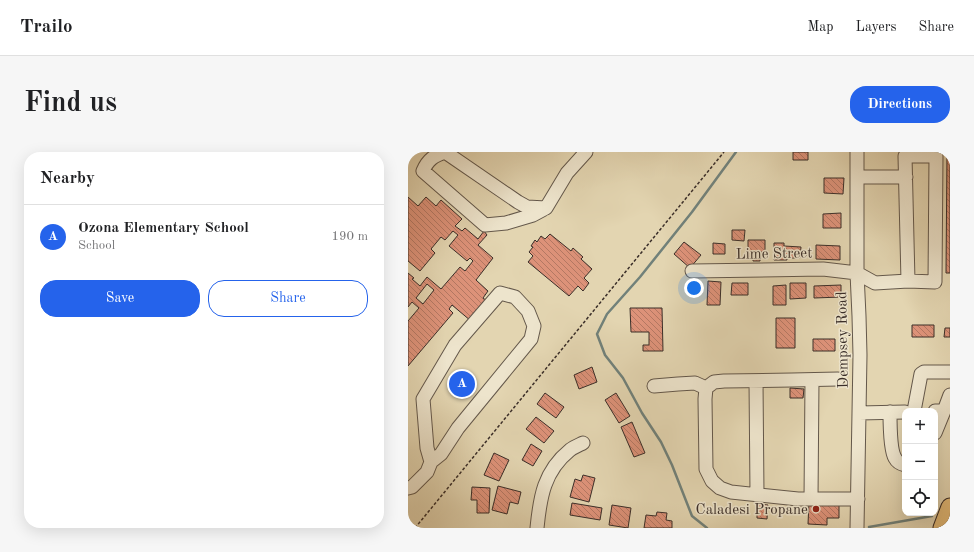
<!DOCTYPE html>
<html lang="en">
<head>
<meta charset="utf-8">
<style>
  body { margin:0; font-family:"Old Standard TT",serif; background:#f6f6f6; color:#202124 }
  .controls { position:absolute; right:12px; bottom:12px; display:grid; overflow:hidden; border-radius:8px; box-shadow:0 4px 16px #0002 }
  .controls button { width:36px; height:36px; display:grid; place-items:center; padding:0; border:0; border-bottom:1px solid #e0e0e0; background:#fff; color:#202124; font:20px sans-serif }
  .you { position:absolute; left:286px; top:136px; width:14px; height:14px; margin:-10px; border:3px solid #fff; border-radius:50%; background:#1a73e8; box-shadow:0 0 0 6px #1a73e833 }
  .badge { display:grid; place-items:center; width:26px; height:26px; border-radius:50%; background:#2563eb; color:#fff; font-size:13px; font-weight:700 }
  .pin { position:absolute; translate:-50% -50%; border:2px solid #fff; box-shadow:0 1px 4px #0006 }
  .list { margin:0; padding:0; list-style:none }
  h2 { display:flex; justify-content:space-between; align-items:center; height:52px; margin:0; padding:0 16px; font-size:17px }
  h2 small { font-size:13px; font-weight:400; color:#757577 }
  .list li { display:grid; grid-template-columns:26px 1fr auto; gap:12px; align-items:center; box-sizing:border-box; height:64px; padding:0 16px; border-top:1px solid #e0e0e0 }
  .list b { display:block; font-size:15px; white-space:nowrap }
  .list p { margin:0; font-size:13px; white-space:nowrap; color:#757577 }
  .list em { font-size:13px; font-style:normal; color:#757577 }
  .actions { display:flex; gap:8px; padding:12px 16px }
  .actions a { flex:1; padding:9px 0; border:1px solid #2563eb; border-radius:16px; text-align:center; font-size:14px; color:#2563eb }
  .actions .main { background:#2563eb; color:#fff }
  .icon { flex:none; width:22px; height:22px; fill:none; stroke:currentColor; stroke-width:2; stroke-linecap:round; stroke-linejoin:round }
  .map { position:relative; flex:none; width:542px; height:376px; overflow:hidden; border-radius:16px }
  header { display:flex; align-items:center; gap:24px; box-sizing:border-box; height:56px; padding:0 20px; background:#fff; border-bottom:1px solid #e0e0e0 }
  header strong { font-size:19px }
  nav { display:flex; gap:22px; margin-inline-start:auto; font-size:14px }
  .intro { display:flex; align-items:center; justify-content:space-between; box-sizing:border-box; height:96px; padding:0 24px }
  h1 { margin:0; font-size:28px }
  .button { padding:10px 18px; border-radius:16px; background:#2563eb; color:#fff; font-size:14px; font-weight:700 }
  main { display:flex; gap:24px; padding:0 24px }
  aside { flex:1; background:#fff; border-radius:16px; box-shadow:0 4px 16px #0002 }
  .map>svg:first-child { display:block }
</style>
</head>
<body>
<header>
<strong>Trailo</strong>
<nav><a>Map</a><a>Layers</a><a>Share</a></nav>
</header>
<div class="intro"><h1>Find us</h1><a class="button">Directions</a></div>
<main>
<aside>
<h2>Nearby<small></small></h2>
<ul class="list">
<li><span class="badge">A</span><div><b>Ozona Elementary School</b><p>School</p></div><em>190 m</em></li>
</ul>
<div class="actions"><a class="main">Save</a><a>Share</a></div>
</aside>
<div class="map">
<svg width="542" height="376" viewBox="0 0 542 376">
  <defs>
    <pattern id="building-back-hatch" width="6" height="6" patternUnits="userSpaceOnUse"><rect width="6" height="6" fill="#dd9279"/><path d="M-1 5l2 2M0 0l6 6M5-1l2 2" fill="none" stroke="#b47863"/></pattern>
  </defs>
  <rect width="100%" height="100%" fill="#e3d5b1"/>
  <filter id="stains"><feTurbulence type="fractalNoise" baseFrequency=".005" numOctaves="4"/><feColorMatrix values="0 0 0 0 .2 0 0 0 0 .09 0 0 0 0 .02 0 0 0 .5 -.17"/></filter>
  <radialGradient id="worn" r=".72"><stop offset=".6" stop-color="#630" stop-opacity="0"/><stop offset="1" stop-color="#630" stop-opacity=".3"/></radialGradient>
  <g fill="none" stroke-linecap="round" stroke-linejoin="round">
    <path stroke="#71817a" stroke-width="2.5" d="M461,375L524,364
      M299,376L284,364L264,313L253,290L234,261L215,226L197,203L189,182L199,162L232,125L284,60L328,0"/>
  </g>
  <path fill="url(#building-back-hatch)" stroke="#3a2e29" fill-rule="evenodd" d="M385,0H400V8H385Z
    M539,0H542V121H538Z
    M416,26H436L435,42L416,41Z
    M0,45L10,54L18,45L28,54L33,48L54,67L47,74L54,79L57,76L70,87L76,79L79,83L70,93L85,106L68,128L80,139L75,146L79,149L63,169L44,153L41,157L45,161L0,214V169L11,156L4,150L0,155V121L6,126L4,127L12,134L19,125L33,137L52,115L57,119L65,109L62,106L59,109L41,94L50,83L45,79L37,88L33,85L23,97L27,101L12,119L0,109ZM19,132L26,138L15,152L8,146Z
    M433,61V76H415V62Z
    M324,78H337L336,89L324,88Z
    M142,82L163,99L165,96L175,105L173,107L184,117L176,126L181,131L175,139L170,134L161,144L120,110L125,104L121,100L125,95L123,94L127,88L129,90L133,84L137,87Z
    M340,88H357V100H352V109H345V105H340Z
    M276,90L293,103L282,116L266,102Z
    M305,91L317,92V102H305Z
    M366,91H376V94L393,95L392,106H379V108H366Z
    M408,93L432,94V108L408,107Z
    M300,129L313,130L312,153H299Z
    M324,131H340V143H323Z
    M382,131H398V146L382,147Z
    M378,133V153H365V134Z
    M433,133V145L406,146V134Z
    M222,156H254L255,199H235V193H241V180H223Z
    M368,166H387V196H368Z
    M504,173H526V185H504Z
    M537,176H542V185H536Z
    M405,187H427V199H405Z
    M184,215L189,230L171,237L166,223Z
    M382,236L396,237L395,246H382Z
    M137,241L156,255L148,266L129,252Z
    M208,241L222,264L211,271L197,248Z
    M128,265L146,279L136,291L118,277Z
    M224,270L237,301L226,305L213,275Z
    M123,292L134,299L125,314L114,308Z
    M86,301L101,308L91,329L76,323Z
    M175,323L187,326L181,350L162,345L167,327L173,329Z
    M90,334L113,340L110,352L102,350L99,362L84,358Z
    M64,335L82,336L81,361H69V348H63Z
    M164,351L194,356L192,368L162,363Z
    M401,351L431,352V366H419V373L400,372Z
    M349,352L360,353L359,367L349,366Z
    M204,353L223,356L220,376L201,373Z
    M249,360L259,361L258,368L264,369V376H236L238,363L248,364Z"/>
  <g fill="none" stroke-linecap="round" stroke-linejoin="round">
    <g stroke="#64584b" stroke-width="15">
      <path id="minor" d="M449,25H498
        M138,56L119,55L110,50L37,0C26,4 20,7 15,19L77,73L98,71L125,63L138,56L159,21L178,0
        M284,119L415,117L449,121L467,131L500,129L497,4H528L527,130L500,129
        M430,227L384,228L316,229L306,230L298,236L297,247L298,317L304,329L312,336L323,340L390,347H450
        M348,229L349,342
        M246,234L270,232L287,231L298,236
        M506,259L513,222L516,220H542
        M527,259H536L542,243
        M482,260C482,271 482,298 487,306C489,310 493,312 497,313
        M451,261L497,260
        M527,281L536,259
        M0,336L4,335L19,320L23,310L19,296L15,247L47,193L92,141L107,145L120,159L126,174L123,187L50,276L33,302L23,310
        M403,347L404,228
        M129,376C132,345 136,319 162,298C166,295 171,293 175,291
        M449,376L452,203L451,164L449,121V0"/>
    </g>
    <g stroke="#3a2e29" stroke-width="19">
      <path id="major" d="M534,376L542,355"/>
    </g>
    <path stroke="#3a2e29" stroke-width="1.5" stroke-dasharray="3 2" stroke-linecap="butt" d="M7,376L316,0"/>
    <use href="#minor" stroke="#ede4cc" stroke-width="13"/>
    <use href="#major" stroke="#e2ba78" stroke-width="17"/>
  </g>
  <circle fill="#8f2418" stroke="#ede4cc" stroke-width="1.5" cx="408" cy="357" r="4"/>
  <g text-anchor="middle" stroke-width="3" stroke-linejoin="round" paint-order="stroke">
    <g font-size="15" fill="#3a2e29" stroke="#ede4cc">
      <text transform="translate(366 101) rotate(-1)" y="5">Lime Street</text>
      <text transform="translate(434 188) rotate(-91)" y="5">Dempsey Road</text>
    </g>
    <g font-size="15" fill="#3a2e29" stroke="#ede4cc" text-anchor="end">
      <text x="400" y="362">Caladesi Propane</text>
    </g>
  </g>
  <rect width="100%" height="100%" filter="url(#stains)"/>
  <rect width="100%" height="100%" fill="url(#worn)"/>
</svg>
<div class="controls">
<button>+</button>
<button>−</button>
<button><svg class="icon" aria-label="locate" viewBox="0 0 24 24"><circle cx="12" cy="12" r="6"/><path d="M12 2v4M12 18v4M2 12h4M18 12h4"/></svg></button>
</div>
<div class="you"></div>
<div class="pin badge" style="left:54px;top:232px">A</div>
</div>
</main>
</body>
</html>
